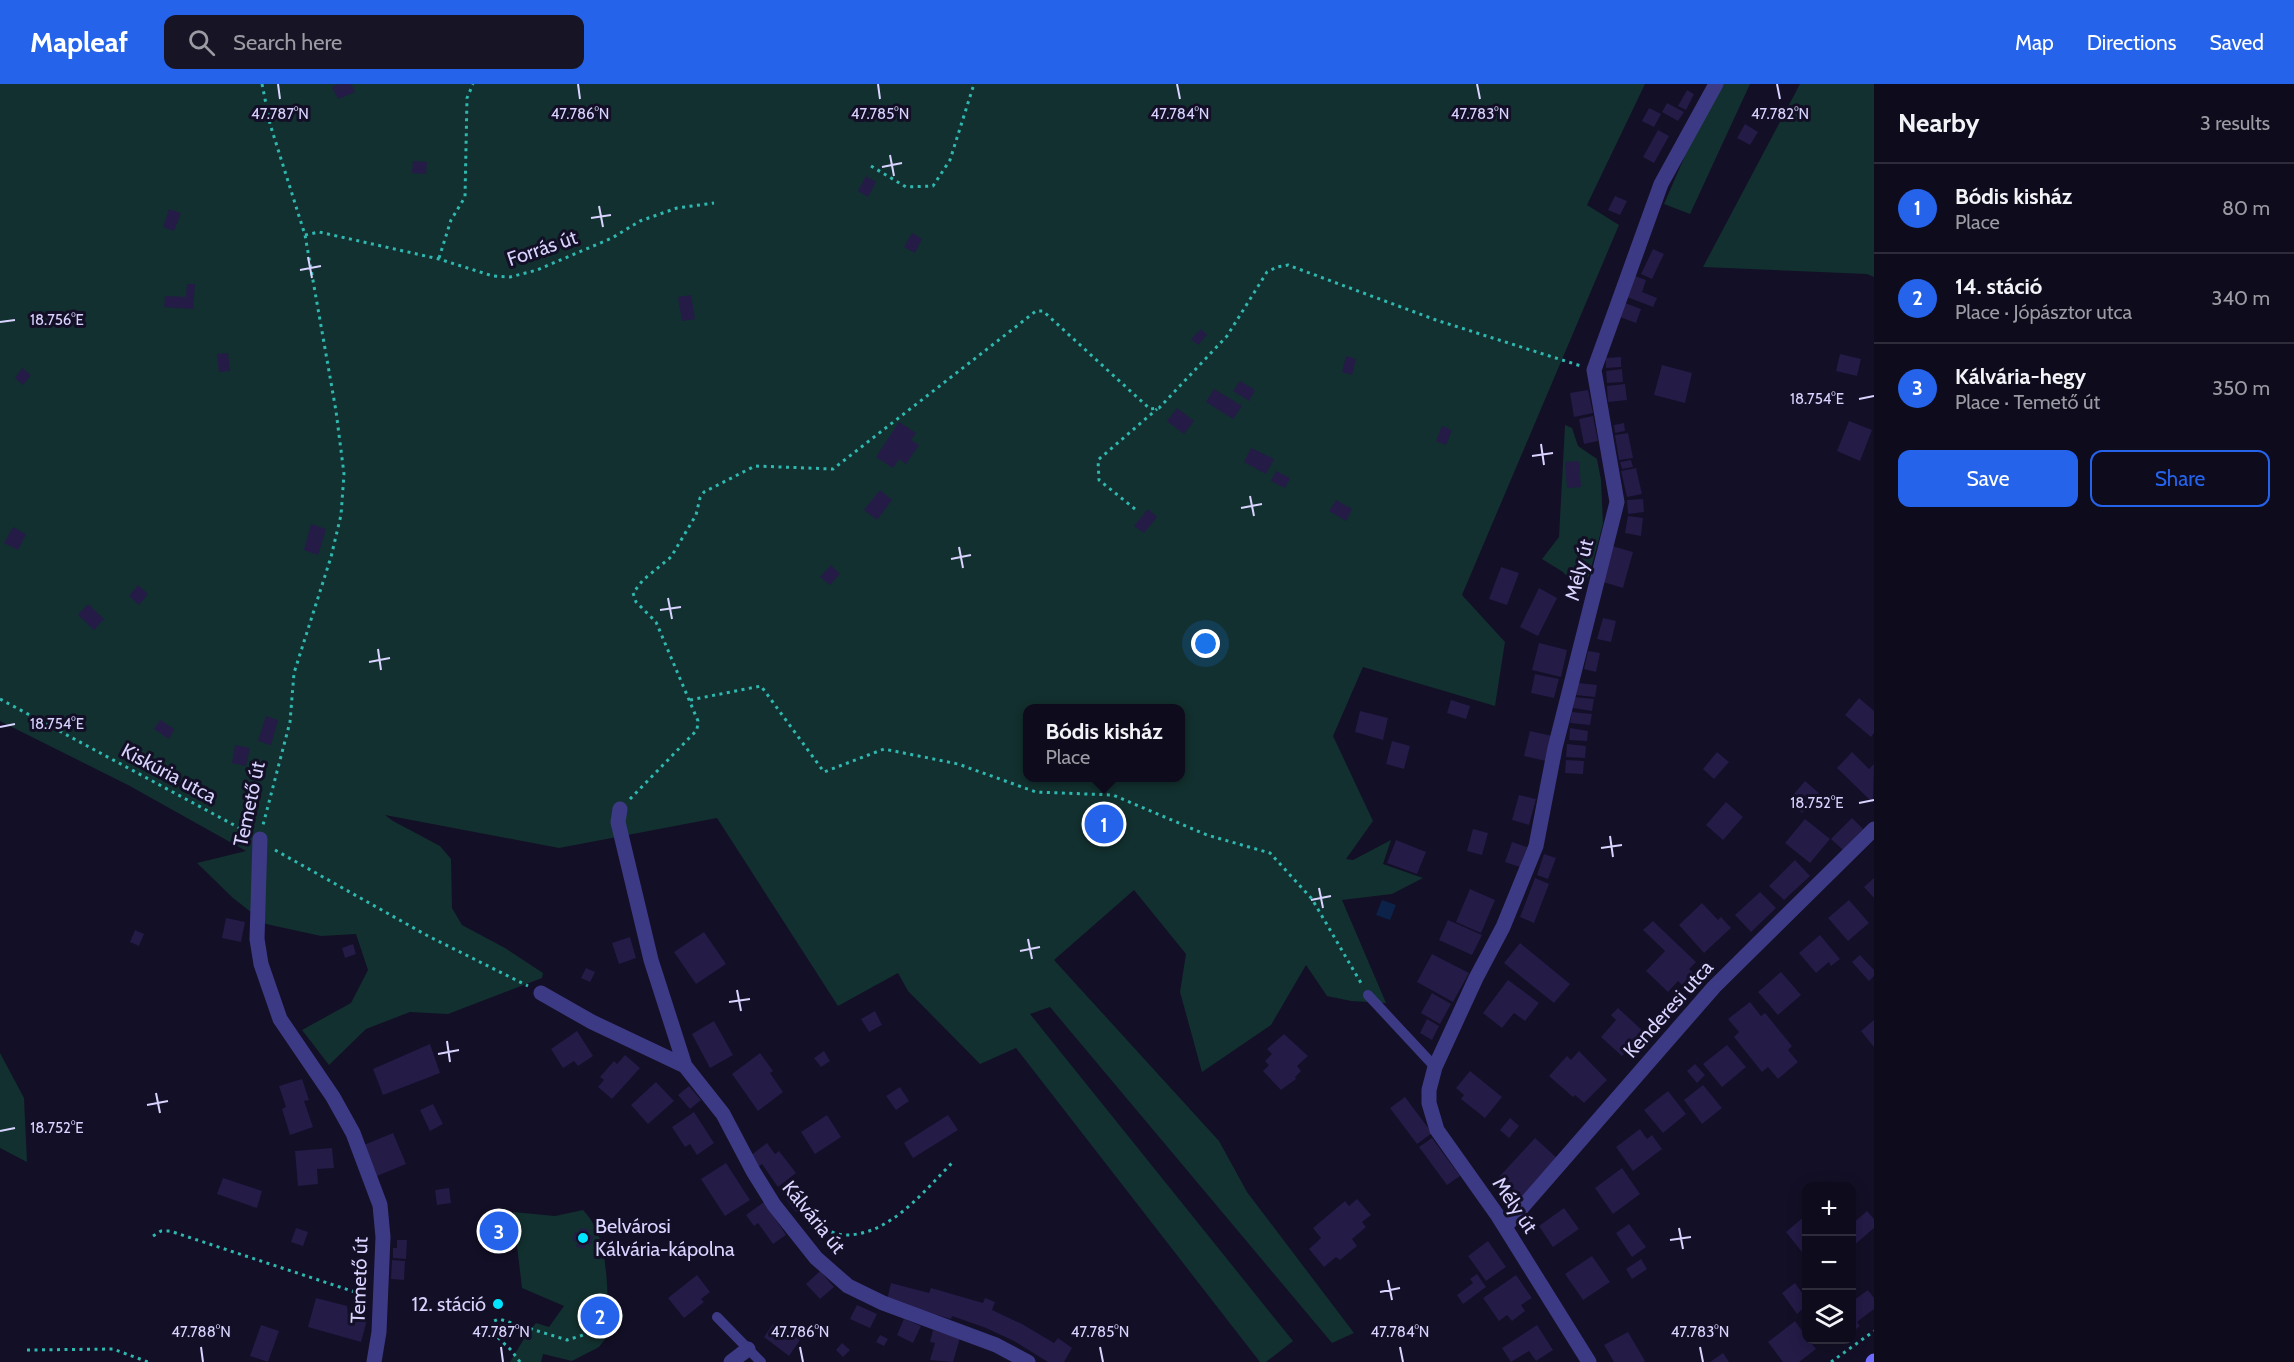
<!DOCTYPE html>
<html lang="en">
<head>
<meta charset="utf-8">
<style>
  body { margin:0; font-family:Cabin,sans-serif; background:#171425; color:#f1f3f6 }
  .controls { position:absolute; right:18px; bottom:18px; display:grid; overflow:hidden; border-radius:12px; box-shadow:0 3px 15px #0003 }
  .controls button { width:54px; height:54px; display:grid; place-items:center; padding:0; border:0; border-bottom:2px solid #2e2b3b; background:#0e0b1c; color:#f1f3f6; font:30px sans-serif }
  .you { position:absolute; left:1206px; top:560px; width:21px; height:21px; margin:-15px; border:4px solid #fff; border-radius:50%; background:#1a73e8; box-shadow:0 0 0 9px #1a73e833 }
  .badge { display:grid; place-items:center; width:39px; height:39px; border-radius:50%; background:#2563eb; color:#fff; font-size:20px; font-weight:700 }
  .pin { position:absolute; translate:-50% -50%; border:3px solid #fff; box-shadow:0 2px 6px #0006 }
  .popup { position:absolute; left:1023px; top:620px; width:162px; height:78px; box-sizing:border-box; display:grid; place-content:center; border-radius:12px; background:#0e0b1c; filter:drop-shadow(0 2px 4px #0005); font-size:20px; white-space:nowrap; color:#9b9ba3 }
  .popup b { font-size:22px; color:#f1f3f6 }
  .popup::after { content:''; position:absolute; left:50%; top:100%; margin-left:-12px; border:12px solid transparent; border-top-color:#0e0b1c }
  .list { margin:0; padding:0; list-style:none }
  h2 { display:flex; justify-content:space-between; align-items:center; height:78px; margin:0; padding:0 24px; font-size:26px }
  h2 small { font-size:20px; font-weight:400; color:#9b9ba3 }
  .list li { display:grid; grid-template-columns:39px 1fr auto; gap:18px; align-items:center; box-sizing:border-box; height:90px; padding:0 24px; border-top:2px solid #2e2b3b }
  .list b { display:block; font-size:22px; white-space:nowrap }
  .list p { margin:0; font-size:20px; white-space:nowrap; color:#9b9ba3 }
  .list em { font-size:20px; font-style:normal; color:#9b9ba3 }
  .actions { display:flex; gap:12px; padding:18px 24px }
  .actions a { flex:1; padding:14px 0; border:2px solid #2563eb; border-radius:12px; text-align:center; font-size:21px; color:#2563eb }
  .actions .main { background:#2563eb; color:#fff }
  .icon { flex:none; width:33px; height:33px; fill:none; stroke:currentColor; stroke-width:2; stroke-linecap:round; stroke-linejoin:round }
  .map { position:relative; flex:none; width:1874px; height:1278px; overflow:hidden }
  header { display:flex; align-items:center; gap:36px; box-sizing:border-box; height:84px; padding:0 30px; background:#2563eb; color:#fff }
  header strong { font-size:28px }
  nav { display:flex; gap:33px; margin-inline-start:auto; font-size:21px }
  .search { width:420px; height:54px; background:#171425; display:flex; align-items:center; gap:15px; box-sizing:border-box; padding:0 21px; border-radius:12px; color:#9b9ba3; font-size:22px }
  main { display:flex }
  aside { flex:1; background:#0e0b1c }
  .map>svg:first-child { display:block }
</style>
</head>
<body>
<header>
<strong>Mapleaf</strong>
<div class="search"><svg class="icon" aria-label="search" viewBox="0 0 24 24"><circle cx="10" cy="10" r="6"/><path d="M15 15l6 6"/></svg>Search here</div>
<nav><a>Map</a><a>Directions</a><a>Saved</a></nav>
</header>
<main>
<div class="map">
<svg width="1874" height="1278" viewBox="0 0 1874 1278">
  <rect width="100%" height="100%" fill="#130f26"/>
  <path fill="#12302f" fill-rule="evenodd" d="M0,0H1645L1587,121L1619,141L1462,511L1505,558L1495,622L1363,583L1333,652L1373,737L1346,775L1353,776L1391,756L1383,780L1423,794L1392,810L1342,816L1386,919L1351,917L1327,912L1306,881L1271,941L1202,988L1180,908L1186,870L1134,806L1054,876L1219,1057L1247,1108L1354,1249L1332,1259L1050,923L1030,930L1293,1257L1266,1278H1260L1016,964L980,980L908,907L898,889L838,922L717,734L559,764L385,731L393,737L440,762L451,775L452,824L462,841L505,864L543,889L542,894L448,930L410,928L366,945L329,981L302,946L351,919L368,886L356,850L321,852L266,840L233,814L197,779L246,767L128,701L0,637ZM1028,624H1180V694H1028Z
    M1716,0H1750L1690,130L1664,120Z
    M1800,0H1874V193L1867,190L1703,183Z
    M1565,341L1572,344L1578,362L1597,375L1601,396L1603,440L1589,492L1576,502L1563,488L1542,475L1559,453Z
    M0,969L24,1014L27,1078L0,1064Z
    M583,1126C606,1150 606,1186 608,1217L624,1231L599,1263L572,1277L543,1270L541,1278H510L528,1248L536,1239L549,1243L564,1222L522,1204L513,1128L555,1132Z"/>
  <path fill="#0c2248" d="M1382,816L1396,821L1390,836L1376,831Z"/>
  <path fill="#241b47" d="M339,0H351L355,8L338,15L332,3Z
    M1687,6L1694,10L1686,26L1678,22Z
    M1667,19L1684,28L1678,37L1662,28Z
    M1649,24L1661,30L1654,43L1642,37Z
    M1745,40L1758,48L1750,61L1737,54Z
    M1658,46L1669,52L1654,79L1643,73Z
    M413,77L427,78L426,90L412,89Z
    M866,92L876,98L868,113L858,107Z
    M1615,112L1627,117L1620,131L1608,126Z
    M169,125L181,129L174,147L163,143Z
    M912,149L922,155L915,169L904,163Z
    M1653,165L1664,170L1652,195L1641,190Z
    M1635,192L1646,196L1642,208L1657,214L1653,223L1627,213Z
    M187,200H195L193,225L164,223L165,212L186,213Z
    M691,211L695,235L682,237L678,213Z
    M1625,219L1641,225L1636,239L1620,233Z
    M1201,245L1207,251L1198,261L1191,255Z
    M228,269L230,287L219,288L217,270Z
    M1840,270L1861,275L1857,292L1836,287Z
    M1346,272L1356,275L1352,291L1342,288Z
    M1621,273V283L1606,284V274Z
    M1662,281L1692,289L1685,319L1654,311Z
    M22,284L31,291L23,301L15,294Z
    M1622,285L1623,298L1607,299L1606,287Z
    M1240,297L1255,306L1249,317L1233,307Z
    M1625,300L1627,316L1608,318L1607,302Z
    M1214,305L1242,322L1233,335L1206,318Z
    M1588,306L1593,329L1574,333L1570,309Z
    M1177,324L1194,337L1184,350L1167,337Z
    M1593,332L1598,357L1584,360L1579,335Z
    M1849,337L1872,346L1860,377L1837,367Z
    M899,338L916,349L911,356L919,361L906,380L899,375L893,384L876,373Z
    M1624,339L1625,347L1615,349L1614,341Z
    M1442,342L1452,346L1446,361L1436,357Z
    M1628,349L1633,374L1619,376L1615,351Z
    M1251,364L1274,375L1266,390L1244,378Z
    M1631,376L1633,383L1622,385L1620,378Z
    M1579,377L1581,403L1567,404L1565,378Z
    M1636,384L1642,410L1627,413L1621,387Z
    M1276,387L1290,394L1285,404L1271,397Z
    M880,406L892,416L877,436L864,426Z
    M1643,415L1644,428L1628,430L1627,416Z
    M1336,416L1352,425L1346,437L1329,427Z
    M1148,425L1157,433L1144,449L1134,442Z
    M1628,432L1643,434L1641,452L1625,449Z
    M311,440L326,445L318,471L304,466Z
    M13,443L26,450L18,466L4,459Z
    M1581,453L1590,457L1586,467L1577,463Z
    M1612,462L1633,468L1623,504L1603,498Z
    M831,481L840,490L830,501L820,493Z
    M1501,483L1519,489L1507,521L1489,515Z
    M138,501L148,510L139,521L129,512Z
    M1539,504L1557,514L1538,552L1520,543Z
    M88,520L104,535L94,546L78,531Z
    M1603,534L1616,537L1611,558L1597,555Z
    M1539,559L1567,566L1561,593L1532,586Z
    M1588,567L1600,569L1596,588L1584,585Z
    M1535,590L1559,595L1554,614L1531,609Z
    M1578,599L1597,601L1595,613L1576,611Z
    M1575,613L1594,615L1592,627L1573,624Z
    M1859,614L1874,627V649L1871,653L1845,631Z
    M1451,616L1470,622L1466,635L1447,629Z
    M1360,627L1388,634L1383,656L1355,648Z
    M1572,628L1592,630L1590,641L1570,639Z
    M266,632L278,636L271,661L258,657Z
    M160,636L174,645L169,655L154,645Z
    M1570,644L1588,647L1587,657L1569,656Z
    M1530,647L1552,652L1546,677L1524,672Z
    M1392,657L1410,662L1404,685L1386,680Z
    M1567,660L1586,662L1585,674L1566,673Z
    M235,661L250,664L246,682L232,679Z
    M1717,668L1729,678L1714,695L1703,685Z
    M1852,668L1869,685L1874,680L1873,719L1837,684Z
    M1566,676L1584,677L1583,690L1565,689Z
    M1805,697L1819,709L1802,729L1788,717Z
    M1519,711L1536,715L1529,741L1512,736Z
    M1726,718L1743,733L1723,756L1706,741Z
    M1105,730L1114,741L1103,750L1094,740Z
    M1852,734L1863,745L1843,766L1831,755Z
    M1805,735L1830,755L1810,779L1785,759Z
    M1473,745L1488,749L1482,771L1467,767Z
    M1396,756L1426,768L1417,790L1387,779Z
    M1512,758L1527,763L1520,783L1505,778Z
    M1544,770L1556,774L1548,795L1537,791Z
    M1795,776L1810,792L1784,816L1769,802Z
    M1535,794L1549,800L1534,839L1520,833Z
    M1874,794V814L1864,803Z
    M1470,805L1495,816L1481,849L1456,838Z
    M1760,808L1776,824L1751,848L1735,831Z
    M1849,816L1869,839L1848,857L1828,834Z
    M1702,819L1718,836L1721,833L1731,844L1704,869L1679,841Z
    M226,834L245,838L241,858L222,854Z
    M1448,836L1482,851L1472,871L1439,856Z
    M1653,837L1696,878L1689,885L1693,889L1682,901L1678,897L1668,908L1646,887L1665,867L1643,846Z
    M135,846L144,850L139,862L130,858Z
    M704,848L726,880L696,900L674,868Z
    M1820,851L1840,875L1831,882L1829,878L1816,889L1799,869Z
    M630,853L636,874L619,880L612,859Z
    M1520,859L1570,900L1554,919L1504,879Z
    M353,860L356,870L345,874L342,864Z
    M1432,870L1469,889L1453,918L1417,898Z
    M1860,871L1874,886V892L1869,897L1852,878Z
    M586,884L595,888L590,898L581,894Z
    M1781,888L1801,911L1778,931L1758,908Z
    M1508,896L1539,919L1525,937L1514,929L1502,944L1483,929Z
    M1432,909L1451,920L1440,940L1421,929Z
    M1750,918L1761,932L1765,929L1792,962L1788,966L1798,978L1778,995L1768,983L1762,988L1734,953L1739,948L1728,935Z
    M1618,924L1644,948L1622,972L1601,953L1616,936L1611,931Z
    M875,927L882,941L869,948L861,935Z
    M1427,935L1439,942L1432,956L1420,949Z
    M1874,936V963L1861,947Z
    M714,937L733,971L710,984L692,950Z
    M577,947L593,972L578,982L574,977L563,984L551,965Z
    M1284,950L1308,972L1297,982L1301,987L1295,993L1296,995L1281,1006L1263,987L1269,981L1265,977L1272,970L1267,965Z
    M430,960L440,989L383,1011L373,985Z
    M1727,961L1746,983L1722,1003L1703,980Z
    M824,967L830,977L821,983L814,974Z
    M1579,967L1607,996L1584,1019L1575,1011L1573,1013L1549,992L1567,972L1571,976Z
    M760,969L773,987L770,989L783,1008L758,1027L732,990Z
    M625,971L640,984L612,1015L598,1003L604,996L600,993L614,977L617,980Z
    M1695,980L1705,991L1697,999L1687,987Z
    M1470,987L1502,1013L1485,1034L1461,1015L1464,1011L1456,1004Z
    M302,995L309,1016L304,1017L313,1043L290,1051L282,1025L286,1023L279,1002Z
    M656,998L674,1017L648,1040L631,1021Z
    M1703,1001L1722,1024L1702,1040L1684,1016Z
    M689,1002L701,1016L690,1025L678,1011Z
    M900,1003L909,1017L896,1026L886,1012Z
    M1668,1007L1686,1030L1663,1049L1644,1026Z
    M1405,1013L1432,1049L1417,1060L1390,1024Z
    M433,1020L443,1040L430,1047L420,1026Z
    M694,1028L714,1059L697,1071L690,1060L685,1063L672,1043Z
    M827,1031L841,1053L815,1070L801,1048Z
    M948,1031L958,1046L913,1074L904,1059Z
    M1510,1034L1519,1042L1509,1054L1500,1046Z
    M1640,1045L1647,1055L1652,1051L1662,1065L1633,1087L1616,1063Z
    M393,1049L406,1080L377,1092L364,1061Z
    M1432,1054L1460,1092L1447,1101L1419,1063Z
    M1535,1054L1558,1075L1522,1114L1499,1093Z
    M767,1059L775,1070L779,1067L796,1089L778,1103L762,1080L758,1083L750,1072Z
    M332,1064L334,1084L317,1085L318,1100L298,1102L295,1067Z
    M726,1079L750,1116L725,1132L701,1095Z
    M1622,1084L1640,1110L1613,1130L1595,1104Z
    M223,1094L262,1107L257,1124L217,1110Z
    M449,1104L451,1119L437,1121L435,1106Z
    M796,1107L806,1121L796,1128L786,1115Z
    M1357,1115L1371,1131L1362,1138L1366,1143L1352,1155L1357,1162L1340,1176L1336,1173L1324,1183L1309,1165L1321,1154L1313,1144L1345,1117L1349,1122Z
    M764,1118L786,1151L773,1160L758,1139L754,1142L746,1131Z
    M1564,1124L1579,1145L1553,1163L1539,1142Z
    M1867,1127L1874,1135V1144L1852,1163V1140Z
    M1806,1131V1173L1786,1148Z
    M1629,1140L1646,1163L1632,1173L1616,1149Z
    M296,1144L308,1148L303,1162L291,1158Z
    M580,1144L589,1146L588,1151L593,1152L591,1161L586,1160L585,1164L576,1163L578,1158L573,1157L575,1148L579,1149Z
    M397,1156H407L406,1175L393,1174V1164H397Z
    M1488,1157L1506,1183L1486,1197L1468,1172Z
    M1592,1172L1610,1198L1583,1216L1565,1190Z
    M1641,1175L1647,1185L1632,1195L1626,1185Z
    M392,1176L405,1177L404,1196L391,1195Z
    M820,1187L834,1203L820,1215L806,1200Z
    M1477,1190L1486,1203L1463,1220L1457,1211L1473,1199L1470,1195Z
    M697,1191L710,1208L701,1215L704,1218L684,1234L668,1214Z
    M1516,1191L1532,1214L1521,1221L1525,1227L1512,1237L1507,1231L1499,1237L1483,1214Z
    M891,1199L929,1209L931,1204L983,1219L985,1214L995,1218L992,1226L1022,1240L1054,1259L1058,1254L1072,1264L1064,1278H1048L1014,1257L986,1244L952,1232L951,1235L887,1216Z
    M1795,1199L1806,1214V1222L1797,1230L1782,1209Z
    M1868,1206L1874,1214V1225L1857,1238L1860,1242L1852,1248V1212L1854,1216Z
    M316,1214L347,1222L348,1231L367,1236L361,1258L308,1243Z
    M857,1221L877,1230L870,1244L850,1235Z
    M904,1235L921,1242L913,1259L897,1251Z
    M1795,1237L1806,1252V1256H1809L1816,1265L1799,1278H1783L1768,1258Z
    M773,1240L782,1247L785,1245L800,1256L789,1272L764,1253Z
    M261,1241L279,1247L268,1278L250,1272Z
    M1537,1241L1553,1266L1536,1277L1529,1267L1511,1278L1502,1264Z
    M933,1246L960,1254L953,1278L930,1276L935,1259L930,1258Z
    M1628,1248L1645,1277L1643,1278H1614L1604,1261Z
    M880,1251L888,1255L884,1262L876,1258Z
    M842,1259L850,1266L843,1273L836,1266Z
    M1723,1269L1729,1278H1710Z"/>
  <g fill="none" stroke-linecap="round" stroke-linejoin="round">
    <path stroke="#2fb8b0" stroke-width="3" stroke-dasharray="3 4.5" stroke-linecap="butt" d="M262,0L270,40L305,151L336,327L344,390L341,431L331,473L294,589L290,638L263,741
      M871,82L906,103L933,102L950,76L974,0
      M305,151L319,148L439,175L493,192L510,193L537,186L612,154L640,137L677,124L714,119
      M439,174L451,136L465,113L467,14L473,0
      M1135,425L1099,396L1098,376L1157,325
      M0,615L247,748
      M690,616L761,602L824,688L884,665L958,680L1036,708L1113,711L1207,751L1270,769L1312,815L1361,899
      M630,715L697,646L698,637L656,538L636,518L633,509L643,496L671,473L696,431L700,414L704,408L755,382L833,385L1036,227H1043L1150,325L1159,324L1227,252L1267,188L1277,183L1288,181L1436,236L1581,282
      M275,766L428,852L528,902
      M810,1142C822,1142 833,1151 846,1151C890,1151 924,1107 952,1079
      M153,1152L161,1147H170L364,1211
      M27,1266L113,1265L148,1278
      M520,1278L511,1266L492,1248L494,1237L499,1235L567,1256L593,1248L598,1243L595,1236L581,1221
      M1831,1278L1874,1247"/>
    <path stroke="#3d3a85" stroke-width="10" d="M1368,911L1435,983
      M717,1233L761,1278"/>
    <path stroke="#3d3a85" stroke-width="15" d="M620,725L618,738L651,876L685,982L723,1030L753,1087L774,1121L816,1174L848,1202L883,1219L996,1261L1028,1278
      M260,755L257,855L261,880L280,935L333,1013L353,1049L380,1121L383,1153L379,1248L374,1278
      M541,909L592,938L685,982
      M1505,1143L1714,903L1874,745
      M731,1278L748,1265
      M1589,1278L1498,1132L1437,1046L1429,1019V1006L1435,983L1476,894L1503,843L1536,762L1555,664L1617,418L1594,286L1661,100L1716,0"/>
    <path stroke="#6f6bff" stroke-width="15" d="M1873,1278L1874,1277"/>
  </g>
  <path fill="none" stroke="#d9d4ff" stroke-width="2" d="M278,0L280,15M578,0L580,15M878,0L880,15M1177,0L1180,15M1477,0L1480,15M1777,0L1780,15M890,71L894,92M882,83L902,79M599,122L603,143M591,134L611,131M308,173L312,194M300,186L321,182M0,238L15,236M1859,315L1874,312M1541,360L1544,381M1532,372L1553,369M1250,412L1254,432M1241,424L1262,420M959,463L963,484M951,475L971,471M668,514L672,535M660,526L681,523M378,565L381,586M369,578L390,574M0,643L15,640M1859,719L1874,716M1610,752L1613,773M1601,764L1622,761M1319,804L1323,824M1311,816L1331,812M1028,855L1032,875M1020,867L1040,863M737,906L741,927M729,918L750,915M447,957L450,978M438,970L459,966M156,1009L160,1029M147,1021L168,1017M0,1047L15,1044M1679,1144L1683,1165M1670,1156L1691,1153M1388,1196L1392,1216M1380,1208L1400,1204M201,1263L203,1278M501,1263L503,1278M800,1263L803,1278M1100,1263L1103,1278M1400,1263L1403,1278M1700,1263L1703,1278"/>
  <g fill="#00e5ff" stroke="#130f26" stroke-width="2">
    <circle cx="583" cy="1154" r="6"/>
    <circle cx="498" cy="1220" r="6"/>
  </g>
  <g text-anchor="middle" stroke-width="6" stroke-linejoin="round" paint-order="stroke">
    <g font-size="20" fill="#d9d4ff" stroke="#130f26">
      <text transform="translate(542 164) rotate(-19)" y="7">Forrás út</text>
      <text transform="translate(1579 486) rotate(-76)" y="7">Mély út</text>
      <text transform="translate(169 689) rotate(28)" y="7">Kiskúria utca</text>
      <text transform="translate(249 720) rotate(-78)" y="7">Temető út</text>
      <text transform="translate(1668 925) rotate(-48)" y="7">Kenderesi utca</text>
      <text transform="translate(1515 1121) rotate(56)" y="7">Mély út</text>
      <text transform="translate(814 1133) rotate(51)" y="7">Kálvária út</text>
      <text transform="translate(359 1196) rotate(-88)" y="7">Temető út</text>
    </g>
    <g font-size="20" fill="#d9d4ff" stroke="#130f26" text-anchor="start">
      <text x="595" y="1149">Belvárosi<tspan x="595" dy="23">Kálvária-kápolna</tspan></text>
      <text x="486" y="1227" text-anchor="end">12. stáció</text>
    </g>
  </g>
  <g font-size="15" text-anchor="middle" fill="#d9d4ff" stroke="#130f26" stroke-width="6" stroke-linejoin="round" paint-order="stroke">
    <text x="280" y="35">47.787°N</text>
    <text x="580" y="35">47.786°N</text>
    <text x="880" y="35">47.785°N</text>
    <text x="1180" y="35">47.784°N</text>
    <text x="1480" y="35">47.783°N</text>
    <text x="1780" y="35">47.782°N</text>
    <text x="57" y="241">18.756°E</text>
    <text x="1817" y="320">18.754°E</text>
    <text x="57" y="645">18.754°E</text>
    <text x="1817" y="724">18.752°E</text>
    <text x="57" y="1049">18.752°E</text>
    <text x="201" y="1253">47.788°N</text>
    <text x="501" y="1253">47.787°N</text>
    <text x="800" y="1253">47.786°N</text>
    <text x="1100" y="1253">47.785°N</text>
    <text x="1400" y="1253">47.784°N</text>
    <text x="1700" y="1253">47.783°N</text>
  </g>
</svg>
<div class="controls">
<button>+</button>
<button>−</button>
<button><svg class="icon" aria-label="layers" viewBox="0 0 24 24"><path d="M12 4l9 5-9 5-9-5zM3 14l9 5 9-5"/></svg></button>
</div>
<div class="you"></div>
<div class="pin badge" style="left:1104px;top:740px">1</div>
<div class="popup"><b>Bódis kisház</b>Place</div>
<div class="pin badge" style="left:600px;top:1232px">2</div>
<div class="pin badge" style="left:499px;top:1147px">3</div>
</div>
<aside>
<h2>Nearby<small>3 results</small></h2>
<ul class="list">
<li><span class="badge">1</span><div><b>Bódis kisház</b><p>Place</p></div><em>80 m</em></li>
<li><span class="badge">2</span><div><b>14. stáció</b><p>Place · Jópásztor utca</p></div><em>340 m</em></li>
<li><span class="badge">3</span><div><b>Kálvária-hegy</b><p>Place · Temető út</p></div><em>350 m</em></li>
</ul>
<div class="actions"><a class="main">Save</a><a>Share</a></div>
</aside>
</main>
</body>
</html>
